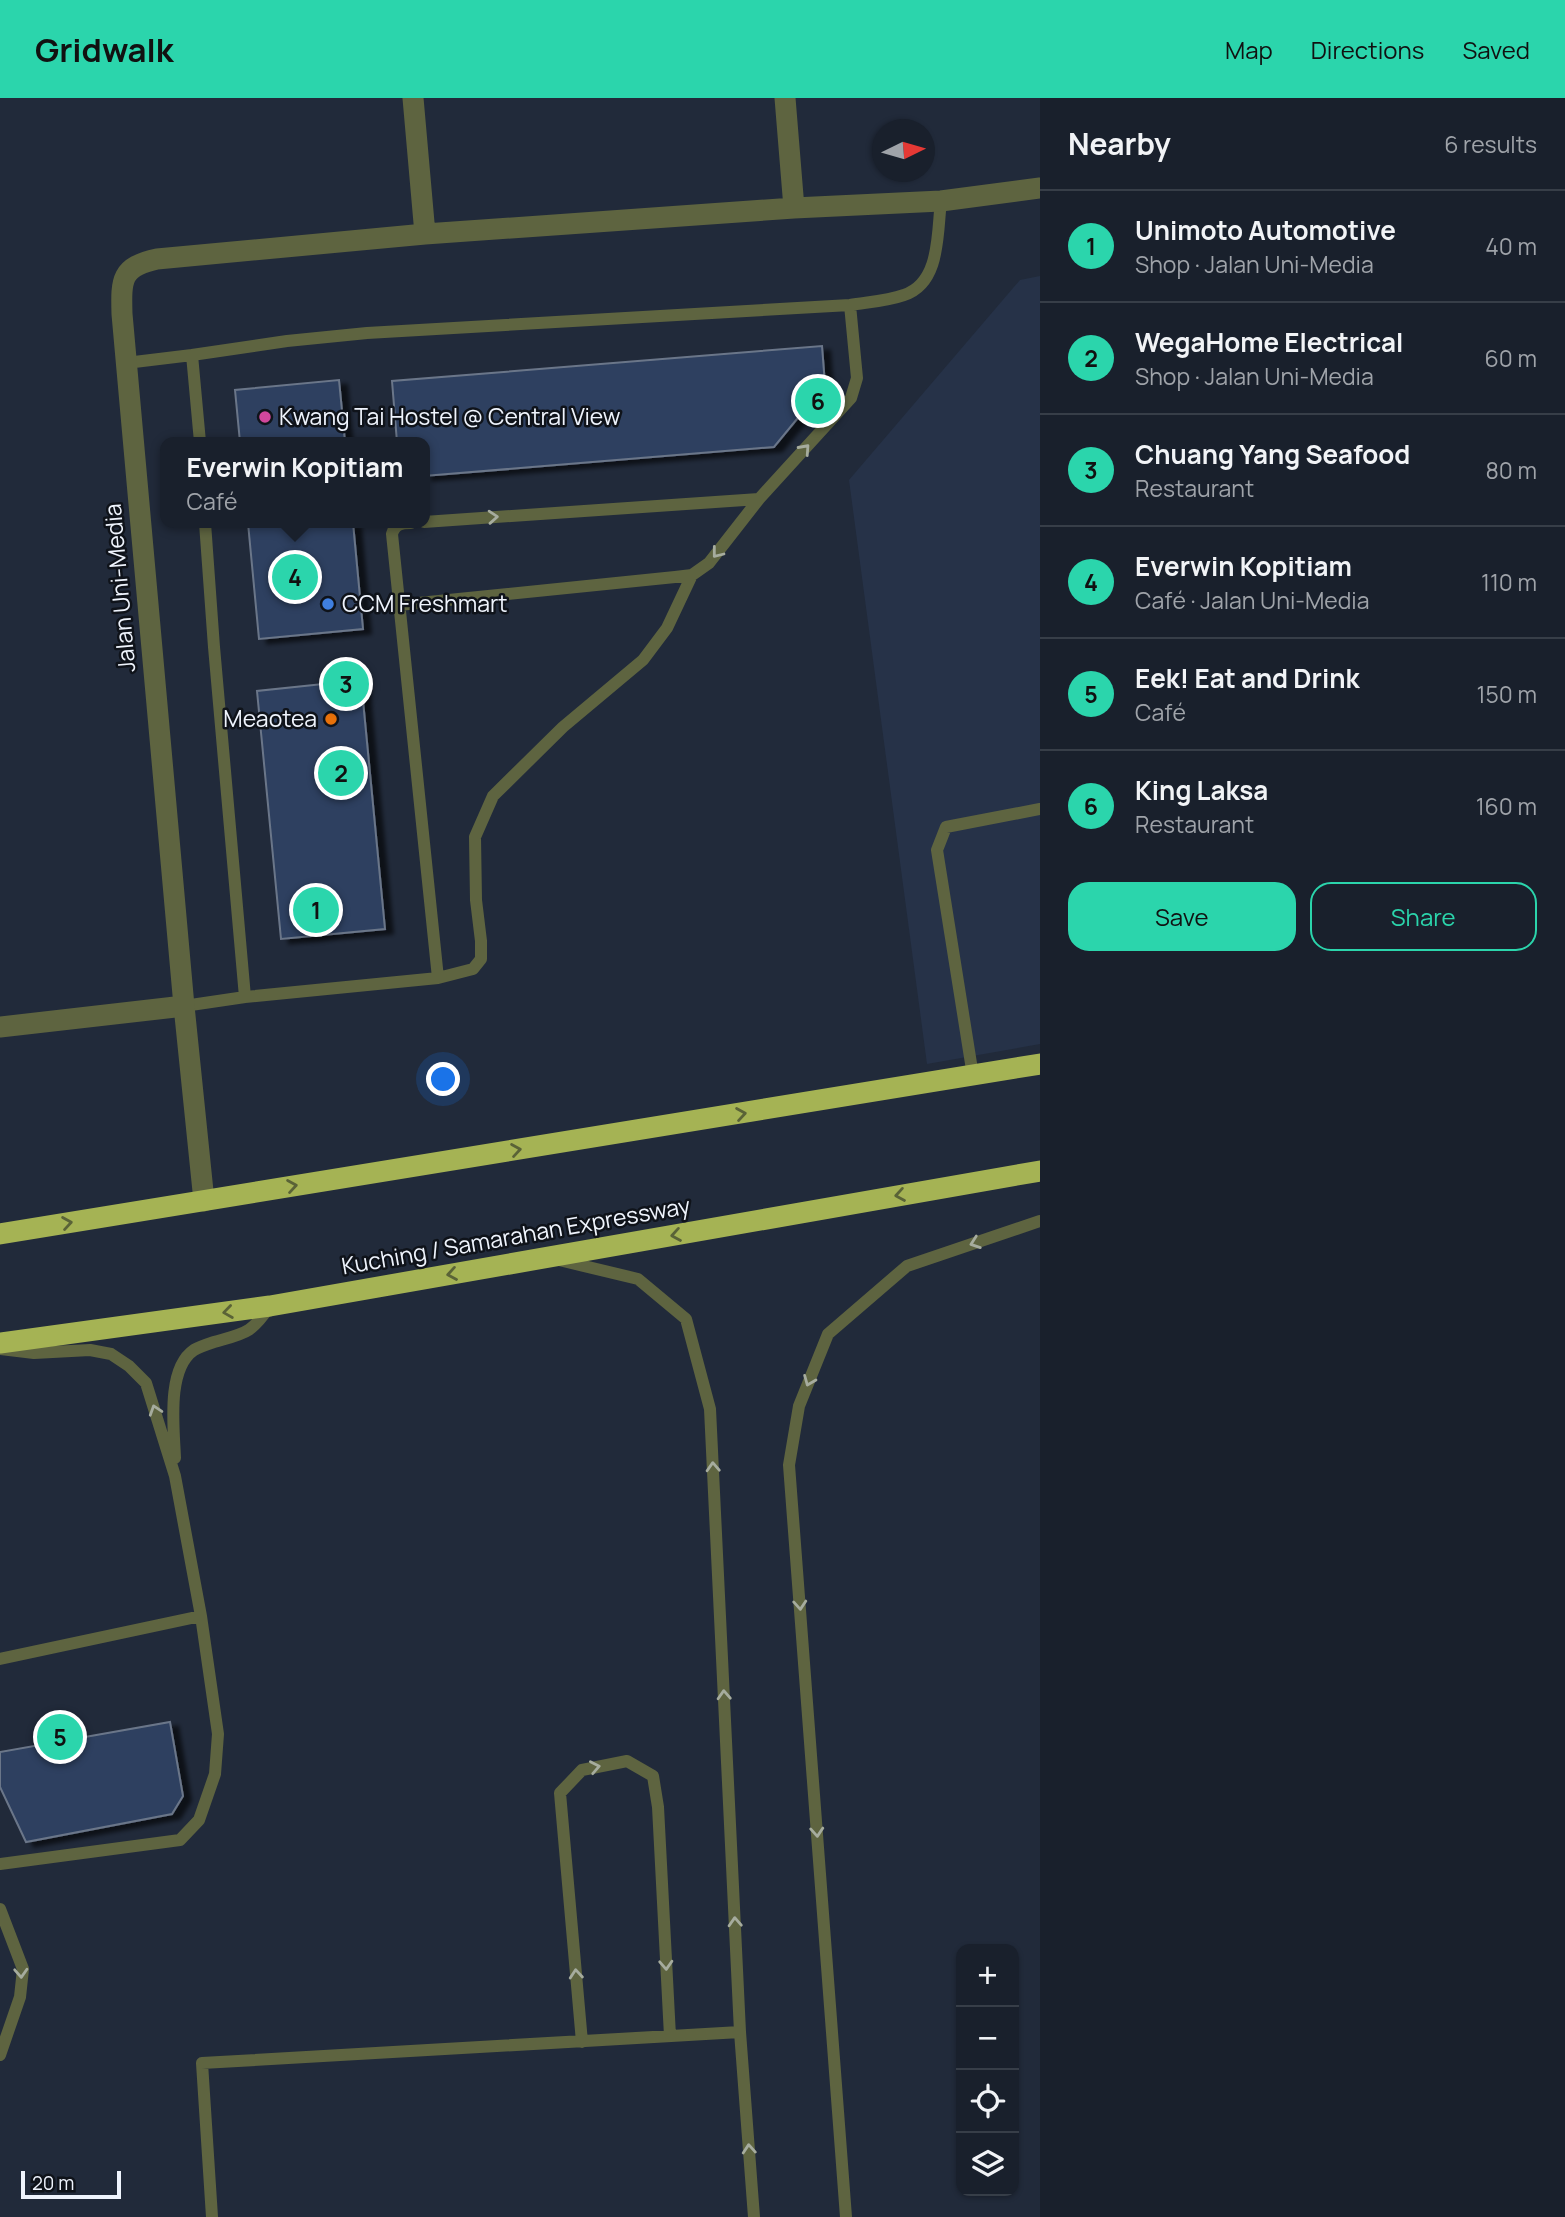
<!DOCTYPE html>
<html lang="en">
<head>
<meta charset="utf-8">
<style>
  body { margin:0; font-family:Manrope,sans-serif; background:#222834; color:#f1f3f6 }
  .controls { position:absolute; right:21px; bottom:21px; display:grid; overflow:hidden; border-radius:14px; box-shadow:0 2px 5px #0004 }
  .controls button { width:63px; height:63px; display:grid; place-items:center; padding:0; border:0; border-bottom:2px solid #373e48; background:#19202c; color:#f1f3f6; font:35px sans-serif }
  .compass { position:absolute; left:872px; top:21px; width:63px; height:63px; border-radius:50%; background:#19202c; box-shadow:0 2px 5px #0004; rotate:85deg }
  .scale { position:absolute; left:21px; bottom:18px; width:100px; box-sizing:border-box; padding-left:7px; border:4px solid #eff4fd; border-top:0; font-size:19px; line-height:24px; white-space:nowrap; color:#eff4fd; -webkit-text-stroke:5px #0f131a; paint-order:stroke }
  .you { position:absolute; left:444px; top:982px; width:24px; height:24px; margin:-18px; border:5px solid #fff; border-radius:50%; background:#1a73e8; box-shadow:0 0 0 10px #1a73e833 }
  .badge { display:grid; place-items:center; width:46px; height:46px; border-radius:50%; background:#2bd5ac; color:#111; font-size:23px; font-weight:700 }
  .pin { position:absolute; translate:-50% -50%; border:4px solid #fff; box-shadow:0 2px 7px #0006 }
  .popup { position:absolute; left:160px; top:339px; width:270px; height:91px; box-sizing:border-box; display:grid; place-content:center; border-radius:14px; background:#19202c; filter:drop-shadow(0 2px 5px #0005); font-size:23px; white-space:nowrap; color:#9fa3a9 }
  .popup b { font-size:26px; color:#f1f3f6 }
  .popup::after { content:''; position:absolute; left:50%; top:100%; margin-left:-14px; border:14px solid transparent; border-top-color:#19202c }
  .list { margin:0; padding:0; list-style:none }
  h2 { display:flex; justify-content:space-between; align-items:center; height:91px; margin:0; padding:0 28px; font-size:30px }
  h2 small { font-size:23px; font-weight:400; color:#9fa3a9 }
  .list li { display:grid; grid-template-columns:46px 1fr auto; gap:21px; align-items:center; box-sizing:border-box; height:112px; padding:0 28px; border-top:2px solid #373e48 }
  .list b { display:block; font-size:26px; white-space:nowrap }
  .list p { margin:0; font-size:23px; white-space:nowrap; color:#9fa3a9 }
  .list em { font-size:23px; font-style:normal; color:#9fa3a9 }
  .actions { display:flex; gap:14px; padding:21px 28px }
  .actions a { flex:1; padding:16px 0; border:2px solid #2bd5ac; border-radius:21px; text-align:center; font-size:24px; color:#2bd5ac }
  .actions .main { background:#2bd5ac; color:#111 }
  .icon { flex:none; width:38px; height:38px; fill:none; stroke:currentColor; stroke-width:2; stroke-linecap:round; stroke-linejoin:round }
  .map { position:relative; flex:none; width:1040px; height:2119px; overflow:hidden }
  header { display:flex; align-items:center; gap:42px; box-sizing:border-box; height:98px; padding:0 35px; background:#2bd5ac; color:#111 }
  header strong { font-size:33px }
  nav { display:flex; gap:38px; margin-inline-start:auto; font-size:24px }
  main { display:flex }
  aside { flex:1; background:#19202c }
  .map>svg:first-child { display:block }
</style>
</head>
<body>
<header>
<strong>Gridwalk</strong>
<nav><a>Map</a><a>Directions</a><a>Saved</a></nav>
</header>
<main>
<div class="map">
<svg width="1040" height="2119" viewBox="0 0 1040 2119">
  <defs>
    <filter id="shadow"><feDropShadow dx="8" dy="4.5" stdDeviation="2" flood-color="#0009"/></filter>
  </defs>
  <rect width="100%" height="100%" fill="#212a3a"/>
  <path fill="#263248" d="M1040,178V946L927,966L849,382L1020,182Z"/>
  <path fill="#2d4060" stroke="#6b7689" stroke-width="2" filter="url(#shadow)" d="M822,248L825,287L774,349L424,378V344H397L392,283Z
    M339,282L345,344H240L235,292Z
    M248,425H353L363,531L259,541Z
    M361,582L385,831L281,841L257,593Z
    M170,1624L183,1698L172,1716L26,1744L0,1689V1654Z"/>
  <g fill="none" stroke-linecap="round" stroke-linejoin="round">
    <path stroke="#5e6440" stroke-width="12" d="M192,257L287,243L367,235L850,207C868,204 887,203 904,197C941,185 937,134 941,103
      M126,265L192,257L200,344
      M424,424L759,401
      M399,507L675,479L692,477L709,465L759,401L851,300L857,280L850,207
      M438,880L473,871L481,861V843L476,802L475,739L493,698L563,629L643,562L667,530L692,477
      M245,899L438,880L392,436C395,426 401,425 411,425
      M184,908L245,899L214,549L205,425
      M973,978L937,752L946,729L1040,711
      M559,1162L638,1181L686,1221L710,1311L740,1934L754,2119
      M175,1360C174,1331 166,1271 194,1252C199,1249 208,1246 214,1244C245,1235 251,1236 270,1208
      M0,1561L201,1518
      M0,1766L180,1742L199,1722L215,1676L218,1636L201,1518L175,1378L146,1285L129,1268L111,1256L90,1252L34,1255L0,1251
      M0,1811L23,1871L20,1899L0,1957
      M582,1944L560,1695L582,1672L627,1663L653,1678L658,1709L670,1938
      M212,2119L202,1965L740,1934
      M846,2119L789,1367L799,1308L828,1236L907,1168L1040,1123"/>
    <path stroke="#5e6440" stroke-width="21" d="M413,0L425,136
      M785,0L794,110
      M0,929L184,908
      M204,1103L184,908L122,216C121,181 121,169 157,161L425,136L794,110L941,103L1040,90"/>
    <path stroke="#a5b354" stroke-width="21" d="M0,1136L1040,966
      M0,1245L270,1208L1040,1073"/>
  </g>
  <defs><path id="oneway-chevron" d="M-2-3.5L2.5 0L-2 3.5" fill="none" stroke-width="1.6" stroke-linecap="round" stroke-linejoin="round" transform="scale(1.75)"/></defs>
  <g stroke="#a6ac9e">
    <use href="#oneway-chevron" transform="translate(805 351) rotate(-48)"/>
    <use href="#oneway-chevron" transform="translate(493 419) rotate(-4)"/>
    <use href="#oneway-chevron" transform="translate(717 455) rotate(128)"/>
    <use href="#oneway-chevron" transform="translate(975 1145) rotate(161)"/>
    <use href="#oneway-chevron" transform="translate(809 1283) rotate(112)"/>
    <use href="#oneway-chevron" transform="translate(155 1312) rotate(-108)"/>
    <use href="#oneway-chevron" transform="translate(713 1369) rotate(-93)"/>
    <use href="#oneway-chevron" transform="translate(800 1507) rotate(86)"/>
    <use href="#oneway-chevron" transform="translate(724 1597) rotate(-93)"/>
    <use href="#oneway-chevron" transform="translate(595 1669) rotate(-11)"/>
    <use href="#oneway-chevron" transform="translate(817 1734) rotate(86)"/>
    <use href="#oneway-chevron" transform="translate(735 1824) rotate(-93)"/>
    <use href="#oneway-chevron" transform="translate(666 1867) rotate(87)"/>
    <use href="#oneway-chevron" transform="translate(21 1875) rotate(87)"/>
    <use href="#oneway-chevron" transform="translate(576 1876) rotate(-95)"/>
    <use href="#oneway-chevron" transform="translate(749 2051) rotate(-94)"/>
  </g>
  <g stroke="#5a6337">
    <use href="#oneway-chevron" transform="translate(741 1016) rotate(-9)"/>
    <use href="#oneway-chevron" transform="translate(516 1052) rotate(-9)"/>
    <use href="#oneway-chevron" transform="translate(292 1088) rotate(-9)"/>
    <use href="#oneway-chevron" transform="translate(900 1097) rotate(170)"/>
    <use href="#oneway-chevron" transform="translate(67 1125) rotate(-9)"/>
    <use href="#oneway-chevron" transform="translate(676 1137) rotate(170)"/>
    <use href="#oneway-chevron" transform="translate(452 1176) rotate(170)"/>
    <use href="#oneway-chevron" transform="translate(228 1214) rotate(172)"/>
  </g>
  <circle fill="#d1479c" stroke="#0f131a" stroke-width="2.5" cx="265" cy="319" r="7"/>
  <circle fill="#3f7fe0" stroke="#0f131a" stroke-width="2.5" cx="328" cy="506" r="7"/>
  <circle fill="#e8710a" stroke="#0f131a" stroke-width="2.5" cx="331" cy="621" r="7"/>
  <g text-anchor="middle" stroke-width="5" stroke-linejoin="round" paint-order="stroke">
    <g font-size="23" fill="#eff4fd" stroke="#0f131a" text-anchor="start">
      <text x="279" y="327">Kwang Tai Hostel @ Central View</text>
      <text x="342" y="514">CCM Freshmart</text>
      <text x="317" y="629" text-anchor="end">Meaotea</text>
    </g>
    <g font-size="23" fill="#eff4fd" stroke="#0f131a">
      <text transform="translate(120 490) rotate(-95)" y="8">Jalan Uni-Media</text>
      <text transform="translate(516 1138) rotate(-10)" y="8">Kuching / Samarahan Expressway</text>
    </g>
  </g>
</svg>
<div class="controls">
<button>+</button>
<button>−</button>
<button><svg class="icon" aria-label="locate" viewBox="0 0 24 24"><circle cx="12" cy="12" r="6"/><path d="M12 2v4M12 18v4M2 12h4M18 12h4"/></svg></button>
<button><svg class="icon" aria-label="layers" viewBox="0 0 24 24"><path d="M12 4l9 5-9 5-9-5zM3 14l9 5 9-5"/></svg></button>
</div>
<svg class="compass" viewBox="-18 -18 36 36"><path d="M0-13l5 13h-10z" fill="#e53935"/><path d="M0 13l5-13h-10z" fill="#9fa3a9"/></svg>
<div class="scale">20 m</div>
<div class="you"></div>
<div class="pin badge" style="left:316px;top:812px">1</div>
<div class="pin badge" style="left:341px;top:675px">2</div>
<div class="pin badge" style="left:346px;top:586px">3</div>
<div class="pin badge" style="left:295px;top:479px">4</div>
<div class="popup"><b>Everwin Kopitiam</b>Café</div>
<div class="pin badge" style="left:60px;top:1639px">5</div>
<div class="pin badge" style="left:818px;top:303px">6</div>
</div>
<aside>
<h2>Nearby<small>6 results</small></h2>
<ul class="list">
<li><span class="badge">1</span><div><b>Unimoto Automotive</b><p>Shop · Jalan Uni-Media</p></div><em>40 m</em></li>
<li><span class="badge">2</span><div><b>WegaHome Electrical</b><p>Shop · Jalan Uni-Media</p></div><em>60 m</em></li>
<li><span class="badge">3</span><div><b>Chuang Yang Seafood</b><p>Restaurant</p></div><em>80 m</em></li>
<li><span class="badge">4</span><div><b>Everwin Kopitiam</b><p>Café · Jalan Uni-Media</p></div><em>110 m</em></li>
<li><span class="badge">5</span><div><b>Eek! Eat and Drink</b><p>Café</p></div><em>150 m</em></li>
<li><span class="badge">6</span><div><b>King Laksa</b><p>Restaurant</p></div><em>160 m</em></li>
</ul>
<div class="actions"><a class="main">Save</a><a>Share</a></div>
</aside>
</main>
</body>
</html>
